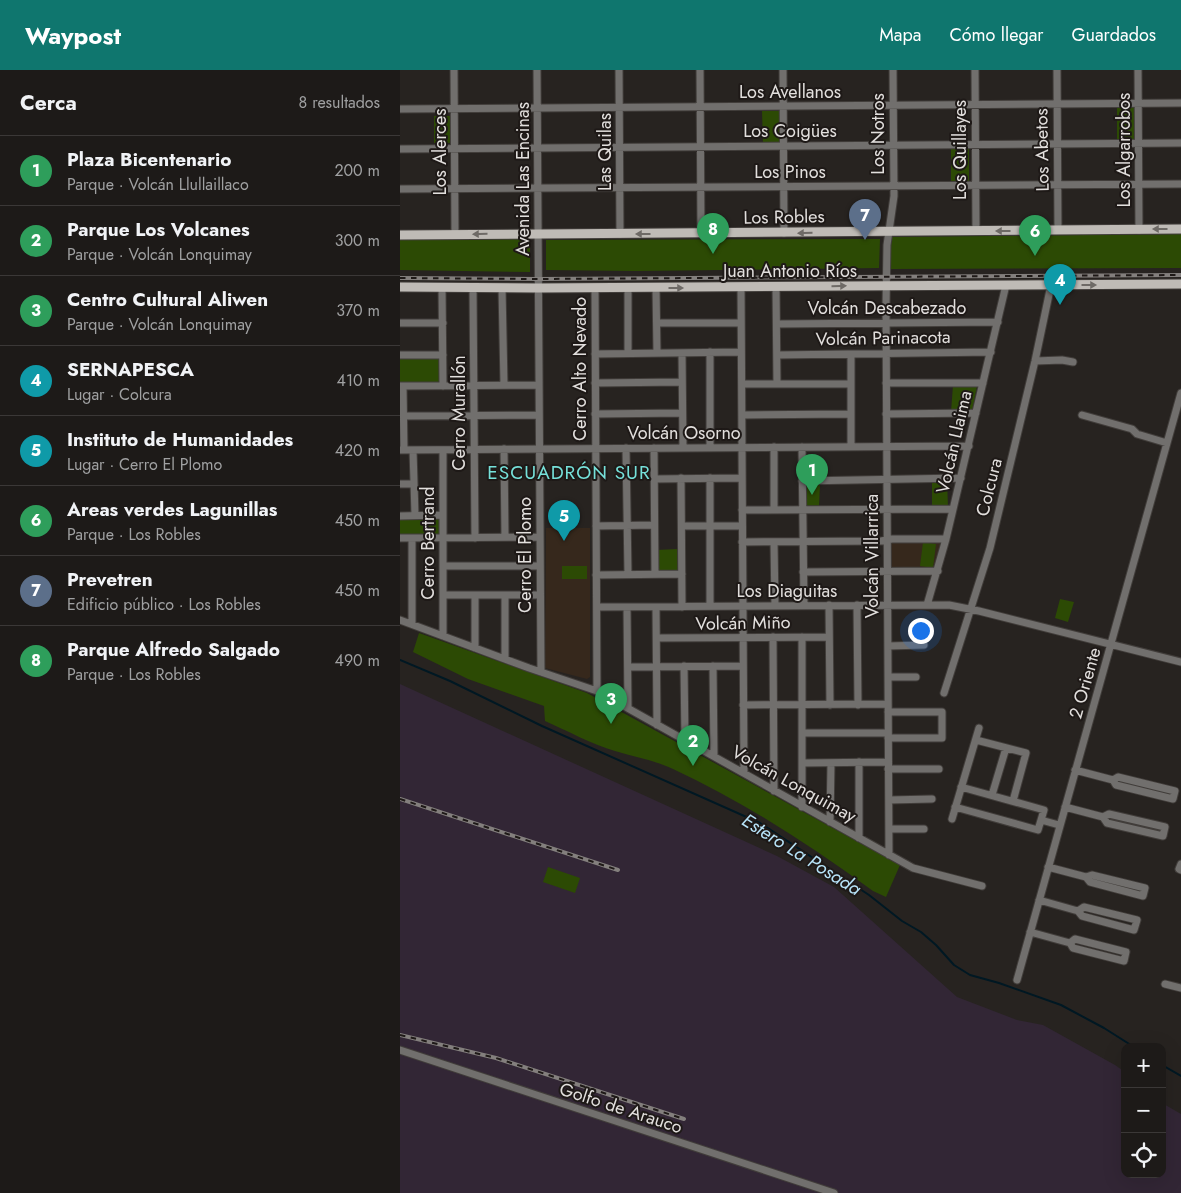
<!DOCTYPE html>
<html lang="es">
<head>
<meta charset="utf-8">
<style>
  body { margin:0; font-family:Jost,sans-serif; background:#252321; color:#f1f3f6 }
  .controls { position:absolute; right:15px; bottom:15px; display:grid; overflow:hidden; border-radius:10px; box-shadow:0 5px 20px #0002 }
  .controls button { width:45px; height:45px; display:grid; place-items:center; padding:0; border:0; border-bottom:1px solid #3b3837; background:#1d1a18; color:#f1f3f6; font:25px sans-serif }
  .you { position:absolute; left:520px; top:560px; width:18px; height:18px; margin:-12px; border:4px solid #fff; border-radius:50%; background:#1a73e8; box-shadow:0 0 0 8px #1a73e833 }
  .badge { display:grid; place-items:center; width:32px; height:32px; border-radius:50%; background:#0f766e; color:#fff; font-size:16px; font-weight:700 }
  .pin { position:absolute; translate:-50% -41px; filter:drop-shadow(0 1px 2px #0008) }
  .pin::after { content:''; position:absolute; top:26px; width:18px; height:15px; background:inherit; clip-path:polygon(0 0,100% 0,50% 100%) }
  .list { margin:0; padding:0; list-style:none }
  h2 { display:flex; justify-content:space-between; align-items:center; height:65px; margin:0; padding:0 20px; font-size:21px }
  h2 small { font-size:16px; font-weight:400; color:#a0a1a2 }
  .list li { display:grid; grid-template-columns:32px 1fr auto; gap:15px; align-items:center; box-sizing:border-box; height:70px; padding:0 20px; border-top:1px solid #3b3837 }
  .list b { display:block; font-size:19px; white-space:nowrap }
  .list p { margin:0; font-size:16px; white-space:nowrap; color:#a0a1a2 }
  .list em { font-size:16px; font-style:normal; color:#a0a1a2 }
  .icon { flex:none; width:28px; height:28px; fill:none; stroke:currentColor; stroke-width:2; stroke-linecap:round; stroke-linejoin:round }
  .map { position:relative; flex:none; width:781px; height:1123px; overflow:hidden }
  header { display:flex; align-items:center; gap:30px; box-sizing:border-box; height:70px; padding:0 25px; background:#0f766e; color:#fff }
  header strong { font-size:24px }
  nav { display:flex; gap:28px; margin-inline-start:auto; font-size:18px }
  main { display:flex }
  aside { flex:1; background:#1d1a18 }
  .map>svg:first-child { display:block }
</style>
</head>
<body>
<header>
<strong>Waypost</strong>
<nav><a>Mapa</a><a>Cómo llegar</a><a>Guardados</a></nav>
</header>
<main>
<aside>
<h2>Cerca<small>8 resultados</small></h2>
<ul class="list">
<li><span class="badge" style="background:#2e9e5b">1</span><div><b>Plaza Bicentenario</b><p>Parque · Volcán Llullaillaco</p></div><em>200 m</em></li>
<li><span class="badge" style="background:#2e9e5b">2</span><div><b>Parque Los Volcanes</b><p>Parque · Volcán Lonquimay</p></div><em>300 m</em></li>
<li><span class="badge" style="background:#2e9e5b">3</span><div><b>Centro Cultural Aliwen</b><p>Parque · Volcán Lonquimay</p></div><em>370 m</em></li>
<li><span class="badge" style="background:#0f9aa8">4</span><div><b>SERNAPESCA</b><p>Lugar · Colcura</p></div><em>410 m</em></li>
<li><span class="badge" style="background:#0f9aa8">5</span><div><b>Instituto de Humanidades</b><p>Lugar · Cerro El Plomo</p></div><em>420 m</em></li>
<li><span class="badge" style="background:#2e9e5b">6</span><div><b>Areas verdes Lagunillas</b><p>Parque · Los Robles</p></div><em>450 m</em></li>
<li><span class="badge" style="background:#5c6f8a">7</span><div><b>Prevetren</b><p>Edificio público · Los Robles</p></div><em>450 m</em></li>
<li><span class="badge" style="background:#2e9e5b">8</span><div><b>Parque Alfredo Salgado</b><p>Parque · Los Robles</p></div><em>490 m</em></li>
</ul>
</aside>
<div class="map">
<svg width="781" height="1123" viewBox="0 0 781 1123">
  <rect width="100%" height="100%" fill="#272320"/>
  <path fill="#322635" d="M0,614L377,786L434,817L557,927L617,950L643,955L715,995L725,1002V1104H762V1033L781,1044V1123H0Z"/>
  <path fill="#36281c" d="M146,458H190V607L187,609L145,598Z
    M490,471H541L534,499H491Z"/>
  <path fill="#2c4a04" d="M717,37H735V72H717Z
    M362,41H380V74L363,75Z
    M34,46H50V73H34Z
    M551,78H569V112L551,113Z
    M781,164V198L489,199L491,167Z
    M0,167H130V202L0,200Z
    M480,169L479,198L235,201L146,200V170Z
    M38,287L40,290V310L37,314H0V288Z
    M553,315L577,316L572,342H551Z
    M547,411L548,436H532V412Z
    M406,413H420L419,437H406L404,415Z
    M39,447L41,450L40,466H0V448Z
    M523,472L536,474L533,498L520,496Z
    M278,479L279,500L276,502L260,503L255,499L256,480Z
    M162,496H187V509H162Z
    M660,529L674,532L668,552L655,548Z
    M19,563L187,623L500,795L486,827L473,821C410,775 344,732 273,699C254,690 234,687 215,681C193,675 166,660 145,651L144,636L68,609L13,582Z
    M148,797L180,808L175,823L143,812Z"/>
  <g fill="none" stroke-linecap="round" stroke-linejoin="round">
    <path stroke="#001823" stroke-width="2" d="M0,590L50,611L142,656L360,753L469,825L502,851L521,862L536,875L554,895L570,905L599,913L661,935L704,958L734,977
      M762,995L781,1006"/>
    <g stroke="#413d3a" stroke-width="9">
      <path id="minor" d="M54,0L55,164
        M137,0L141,602
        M219,0L220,164
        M300,0L301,164
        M383,0L384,163
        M575,0L576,161
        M657,0L658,160
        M738,0L739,160
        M0,39L781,33
        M0,79L781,73
        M0,119L781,114
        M341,217L344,703
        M376,217L377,314
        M42,218L43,316
        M73,218L75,468
        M102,218L104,315
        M195,218L197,621
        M228,218V283
        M256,218L257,283
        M0,253H43
        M257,253H341
        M377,254L598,252
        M310,282V378
        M282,283L283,378
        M195,284L341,282
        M451,284V377
        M0,285H43
        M377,285L591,282
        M635,291L662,290L673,292
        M195,313L282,312
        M486,313H583
        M342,314H451
        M0,316L139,315
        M3,316L4,380
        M195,344L282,343
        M486,344L576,343
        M342,345L451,344
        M682,345L732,359L737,364L767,373
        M3,346L139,345
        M374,377V440
        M402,377L404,536
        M226,378L228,504
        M254,378L255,504
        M104,379L105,467
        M0,380L569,376
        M13,380L15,445
        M43,380V566
        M281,408L282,537
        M310,408V536
        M254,409L342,408
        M402,411L561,408
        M0,414H14
        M342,440L553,439
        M0,446L43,445
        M196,456L254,455
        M282,456H342
        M0,468L140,467
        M12,468V554
        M342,472L481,471L492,469H546
        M374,472L375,536
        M43,496H140
        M403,502L538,501
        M196,505L282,504
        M43,525H140
        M429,535L430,635
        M457,535L458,635
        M527,535L546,469L606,215
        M197,537L549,535L579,541L781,592
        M227,537L228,638
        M256,537L257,655
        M0,550L129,598L197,621L513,798L582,816
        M373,567L374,721
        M257,568L429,567
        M488,576L524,575
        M75,578V525
        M105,589V525
        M284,596L285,670
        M313,596L314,686
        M228,597L343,596
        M488,607H516
        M544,623L590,478L635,291L651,215
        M343,635L488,634
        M488,642H542V668H488
        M402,663H488
        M576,670L626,683L613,731
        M459,692V768
        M402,693L488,692
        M488,699H539
        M675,700L713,710
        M718,707L775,721L773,729L716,715L713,710Z
        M592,725L606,678
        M489,730L532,729
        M402,737V567
        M555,737L638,760L644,740L561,717
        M665,737L703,747
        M709,744L765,757L763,766L707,753L703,747Z
        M552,749L579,658
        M641,750L659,755
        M430,752L431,693
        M489,759H524
        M489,785L486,237L487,175L494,126L493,0
        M781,794L779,799L781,800
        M648,797L686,807
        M692,805L745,818L743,826L690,812L686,807Z
        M639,830L678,841
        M684,837L737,850L734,860L682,846L678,841Z
        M630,862L670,873
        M675,869L726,882L724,891L673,878L670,873Z
        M617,910L781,323
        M765,914L781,918
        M0,980L434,1123"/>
    </g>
    <g stroke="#413d3a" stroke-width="11">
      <path id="major" d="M0,165L781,159
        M0,217L138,218L781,214"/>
    </g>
    <use href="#minor" stroke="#716f6d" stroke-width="7"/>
    <use href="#major" stroke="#bfbbb6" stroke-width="9"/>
    <g stroke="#837f7d" stroke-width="4">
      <path id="rail" d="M0,208L138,209L781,205
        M0,729L218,800
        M0,965L96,988L284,1049"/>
    </g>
    <use href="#rail" stroke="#1e1917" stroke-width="2" stroke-dasharray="5.5" stroke-linecap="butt"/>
  </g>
  <defs><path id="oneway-solid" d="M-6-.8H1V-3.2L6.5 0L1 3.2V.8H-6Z" transform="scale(1.25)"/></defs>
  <g fill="#6e6a66">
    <use href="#oneway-solid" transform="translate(760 159) rotate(180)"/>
    <use href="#oneway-solid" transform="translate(603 161) rotate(180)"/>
    <use href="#oneway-solid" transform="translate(405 163) rotate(179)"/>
    <use href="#oneway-solid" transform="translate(80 164) rotate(179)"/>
    <use href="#oneway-solid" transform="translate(243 164) rotate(180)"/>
    <use href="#oneway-solid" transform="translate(689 215)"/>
    <use href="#oneway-solid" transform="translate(439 216) rotate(-1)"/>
    <use href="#oneway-solid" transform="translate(276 218)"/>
  </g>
  <g text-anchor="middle" stroke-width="4" stroke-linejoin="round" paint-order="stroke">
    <g font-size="18" fill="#e2dfdd" stroke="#1e1917">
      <text x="390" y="28">Los Avellanos</text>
      <text x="390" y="67">Los Coigües</text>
      <text transform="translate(478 64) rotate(-90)" y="6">Los Notros</text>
      <text transform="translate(560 80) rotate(-90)" y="6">Los Quillayes</text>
      <text transform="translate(642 80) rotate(-91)" y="6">Los Abetos</text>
      <text transform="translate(724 80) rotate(-90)" y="6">Los Algarrobos</text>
      <text transform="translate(40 82) rotate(-90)" y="6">Los Alerces</text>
      <text transform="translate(205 82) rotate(-90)" y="6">Las Quilas</text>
      <text x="390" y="108">Los Pinos</text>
      <text transform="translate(123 109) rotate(-90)" y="6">Avenida Las Encinas</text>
      <text transform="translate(384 147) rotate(-1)" y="6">Los Robles</text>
      <text x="390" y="207">Juan Antonio Ríos</text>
      <text x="487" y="244">Volcán Descabezado</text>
      <text transform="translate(483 268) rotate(-1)" y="6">Volcán Parinacota</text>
      <text transform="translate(180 299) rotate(-90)" y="6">Cerro Alto Nevado</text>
      <text transform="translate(59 343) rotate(-90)" y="6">Cerro Murallón</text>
      <text x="284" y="369">Volcán Osorno</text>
      <text transform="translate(554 372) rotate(-77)" y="6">Volcán Llaima</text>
      <text transform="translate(589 417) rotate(-76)" y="6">Colcura</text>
      <text transform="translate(28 473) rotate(-90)" y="6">Cerro Bertrand</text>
      <text transform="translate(125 485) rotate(-90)" y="6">Cerro El Plomo</text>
      <text transform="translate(472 486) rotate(-90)" y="6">Volcán Villarrica</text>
      <text x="387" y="527">Los Diaguitas</text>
      <text transform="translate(343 553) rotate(-1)" y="6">Volcán Miño</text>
      <text transform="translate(685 613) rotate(-74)" y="6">2 Oriente</text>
      <text transform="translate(394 714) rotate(29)" y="6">Volcán Lonquimay</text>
      <text transform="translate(221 1038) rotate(18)" y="6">Golfo de Arauco</text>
    </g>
    <g font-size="19" letter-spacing="1" fill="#76e1da" stroke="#1e1917">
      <text x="169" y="409">ESCUADRÓN SUR</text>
    </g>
    <g font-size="19" font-style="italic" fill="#b7e3f8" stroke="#1e1917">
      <text transform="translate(402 784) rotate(32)" y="7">Estero La Posada</text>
    </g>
  </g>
</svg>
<div class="controls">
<button>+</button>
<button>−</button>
<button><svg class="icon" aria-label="locate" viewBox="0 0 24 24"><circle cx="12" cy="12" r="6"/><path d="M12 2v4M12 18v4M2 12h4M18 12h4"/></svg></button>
</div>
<div class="you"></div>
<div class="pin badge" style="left:412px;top:425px;background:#2e9e5b">1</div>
<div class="pin badge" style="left:293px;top:696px;background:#2e9e5b">2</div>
<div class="pin badge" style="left:211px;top:654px;background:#2e9e5b">3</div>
<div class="pin badge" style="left:660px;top:235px;background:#0f9aa8">4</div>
<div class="pin badge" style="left:164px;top:471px;background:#0f9aa8">5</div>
<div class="pin badge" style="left:635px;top:186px;background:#2e9e5b">6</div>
<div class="pin badge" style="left:465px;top:170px;background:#5c6f8a">7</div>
<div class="pin badge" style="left:313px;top:184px;background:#2e9e5b">8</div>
</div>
</main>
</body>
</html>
